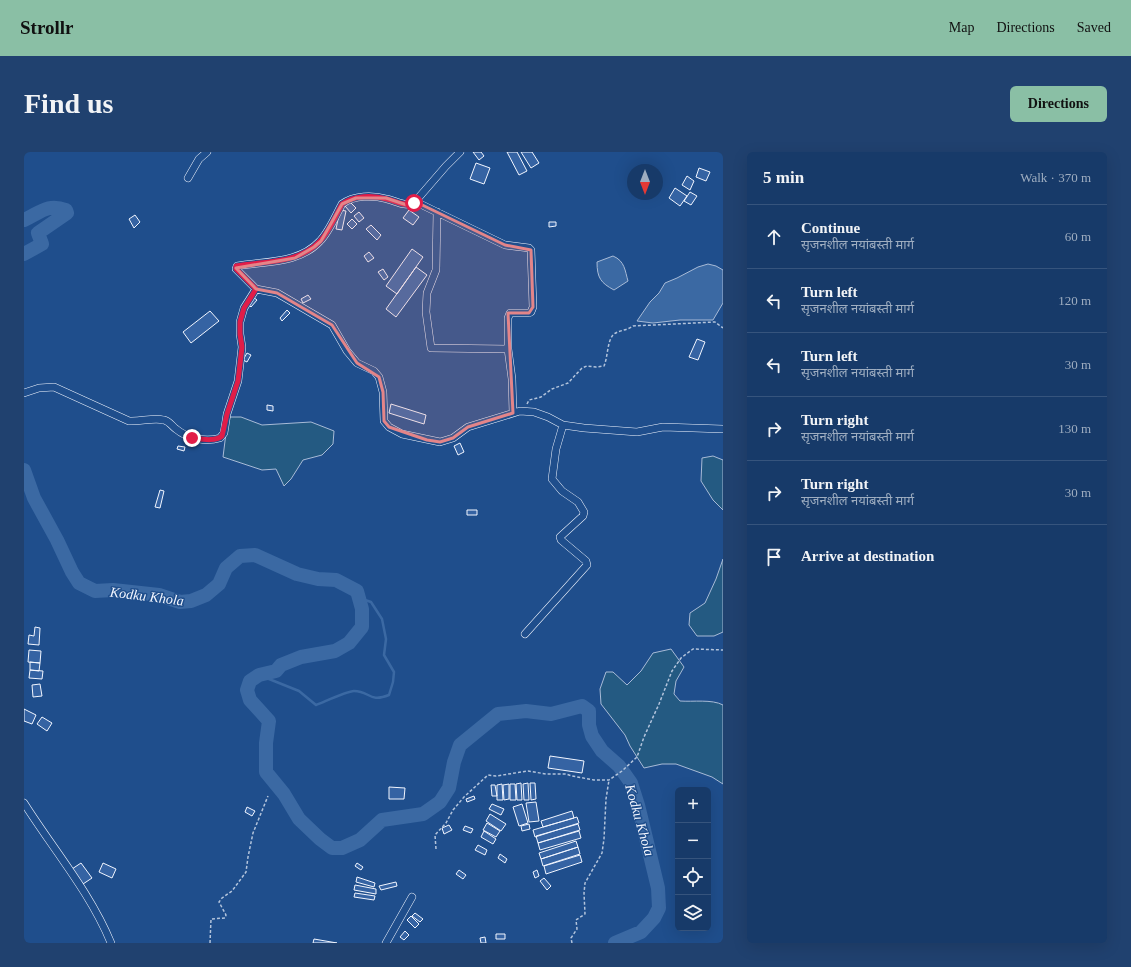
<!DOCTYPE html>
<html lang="en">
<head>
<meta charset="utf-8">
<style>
  body { margin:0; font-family:"Times New Roman","Noto Sans Devanagari",serif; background:#20416f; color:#f1f3f6 }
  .controls { position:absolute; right:12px; bottom:12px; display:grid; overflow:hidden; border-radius:6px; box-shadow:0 4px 16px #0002 }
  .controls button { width:36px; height:36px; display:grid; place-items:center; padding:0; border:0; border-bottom:1px solid #36547d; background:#173a69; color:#f1f3f6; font:20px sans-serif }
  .compass { position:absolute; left:603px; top:12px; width:36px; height:36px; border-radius:50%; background:#173a69; box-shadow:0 4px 16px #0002; rotate:180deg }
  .stop { position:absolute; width:12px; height:12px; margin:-9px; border:3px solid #e11d48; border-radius:50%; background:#fff }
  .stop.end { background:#e11d48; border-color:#fff; box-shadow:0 1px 4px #0008 }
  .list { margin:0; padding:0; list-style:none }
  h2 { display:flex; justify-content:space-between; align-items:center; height:52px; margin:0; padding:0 16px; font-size:17px }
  h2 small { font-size:13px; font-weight:400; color:#9eadc0 }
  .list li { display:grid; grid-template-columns:26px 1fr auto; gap:12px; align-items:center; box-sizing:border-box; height:64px; padding:0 16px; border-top:1px solid #36547d }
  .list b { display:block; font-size:15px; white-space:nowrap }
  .list p { margin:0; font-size:13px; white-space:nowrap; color:#9eadc0 }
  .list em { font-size:13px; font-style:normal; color:#9eadc0 }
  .icon { flex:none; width:22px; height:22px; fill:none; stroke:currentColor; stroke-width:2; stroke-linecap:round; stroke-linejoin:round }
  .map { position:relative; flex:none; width:699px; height:791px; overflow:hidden; border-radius:6px }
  header { display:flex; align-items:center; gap:24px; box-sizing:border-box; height:56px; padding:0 20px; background:#8abfa5; color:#111 }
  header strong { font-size:19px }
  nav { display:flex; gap:22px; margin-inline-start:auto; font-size:14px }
  .intro { display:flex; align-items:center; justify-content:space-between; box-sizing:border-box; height:96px; padding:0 24px }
  h1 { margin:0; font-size:28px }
  .button { padding:10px 18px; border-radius:6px; background:#8abfa5; color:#111; font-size:14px; font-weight:700 }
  main { display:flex; gap:24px; padding:0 24px }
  aside { flex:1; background:#173a69; border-radius:6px; box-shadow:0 4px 16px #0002 }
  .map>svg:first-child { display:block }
</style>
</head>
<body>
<header>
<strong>Strollr</strong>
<nav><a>Map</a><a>Directions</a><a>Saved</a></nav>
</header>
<div class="intro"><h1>Find us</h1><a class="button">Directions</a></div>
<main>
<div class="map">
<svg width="699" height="791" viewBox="0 0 699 791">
  <rect width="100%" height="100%" fill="#1f4e8c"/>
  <path fill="#245a82" stroke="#a8bbd7" d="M204,265H217L238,273L287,270L310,279L309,292L298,303L279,308L267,327L260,334L252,317L238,318L199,305Z
    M689,304L699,308V358L689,348L677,329L678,306Z
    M699,407V480L690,484H673L665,473L666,461L681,451L692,427Z
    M647,497L660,515L652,529L650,542L656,549C669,550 688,547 699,553V632L688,625L652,612H638L620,616L606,594L601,583L577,552L576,537L582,520H589L603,533L617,519L629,501Z"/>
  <path fill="#3b69a3" stroke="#a8bbd7" d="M589,104C601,109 601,119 604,129L590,138C577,131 573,126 573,110Z
    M684,112L692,114L699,118V151L689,168H656L629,171L613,169L626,150L635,141L641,131L653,126L674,115Z"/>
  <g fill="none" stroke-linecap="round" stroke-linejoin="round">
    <path stroke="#3b69a3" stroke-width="2.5" d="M235,523L275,539L292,553C300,550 323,539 330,539C346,539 345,551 365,543L369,530L370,520L360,503L362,487L358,467L347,450L335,446"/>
    <path stroke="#3b69a3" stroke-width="14" d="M0,68C16,61 23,51 42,58L43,61L14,81L18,92L0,102
      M0,318L10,346L33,388L48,420L55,431L71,439L89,438L135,443L156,450L167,449L182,443L195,432L202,416L216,404L231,403L273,422L294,427L312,428L333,439L338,457V475L325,491L311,499L277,505L257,513L252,519L235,523L226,529L223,538L226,548L245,569L242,591V620L260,642L275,667L296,687L308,696H318L336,688L358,668L399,662L416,650L425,636L430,610L436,593L474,562L502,559L527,562L558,554L565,559V573L568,584L578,599L595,614L607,631L614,653L634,736L635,756L630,766L617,780L591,791"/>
  </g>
  <path fill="#3563a3" stroke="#f2f6ff" d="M449,0H457L460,4L455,8Z
    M483,0H493L503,19L495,23Z
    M497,0H508L515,11L507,16Z
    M452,11L466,16L460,32L446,27Z
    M675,16L686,20L682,29L672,25Z
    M663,24L670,29L666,38L658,33Z
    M651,36L663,44L656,54L645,46Z
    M666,40L673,44L667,53L660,49Z
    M326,50L332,56L327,61L321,54Z
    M316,58L322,59L318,78L312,77Z
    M385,58L395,65L389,73L379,66Z
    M335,60L340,66L335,70L330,64Z
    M111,63L116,70L110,76L105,67Z
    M328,67L333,72L328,77L323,72Z
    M525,70H532V74L525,75Z
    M347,73L357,83L353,88L342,77Z
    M388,97L399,105L373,142L362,134Z
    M345,100L350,106L344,110L340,104Z
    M392,115L403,123L372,165L362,157Z
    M359,117L364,125L360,128L354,120Z
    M284,143L287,147L279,151L277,147Z
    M229,145L233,148L227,155L224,152Z
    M263,158L266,161L258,169L256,166Z
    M186,159L195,169L167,191L159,180Z
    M673,187L681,190L674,208L665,205Z
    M223,201L227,203L223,210L219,208Z
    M367,252L402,263L400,272L365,261Z
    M243,253L249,254V259L243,258Z
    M436,291L440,300L434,303L430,294Z
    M154,294L161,295L160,299L153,297Z
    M136,338L140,339L136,356L131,355Z
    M443,358H453V363H443Z
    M11,475L16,476L15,493L4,492L5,483L10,484Z
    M5,498L17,499L16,511L4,510Z
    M6,510L16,511L15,519L6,518Z
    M6,518L19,519L18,527L5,526Z
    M16,532L18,544L9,545L8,533Z
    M0,557L12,563L8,572L0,569Z
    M18,565L28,571L23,579L13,572Z
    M526,604L560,609L558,621L524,616Z
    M497,631L498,648H493L492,632Z
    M504,631L505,648H500L499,632Z
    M506,631H511L512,647L507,648Z
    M478,632L479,648H473V633Z
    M485,632V647L480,648L479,633Z
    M486,632H491L492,648H486Z
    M467,633H471L473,644H468Z
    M365,635L381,636L380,647H365Z
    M450,644L451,647L443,650L442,647Z
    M512,650L515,669L505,670L502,651Z
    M468,652L480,657L477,663L465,657Z
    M498,652L504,671L495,674L489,655Z
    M223,655L231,659L228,664L221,660Z
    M548,659L550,666L519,675L517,669Z
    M466,662L482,672L477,679L462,669Z
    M553,665L555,671L511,685L509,678Z
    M463,671L476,679L472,685L459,678Z
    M505,672L506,677L498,679L497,674Z
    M554,672L556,678L514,691L512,684Z
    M425,673L428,678L420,682L418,676Z
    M441,674L449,677L447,681L439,678Z
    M460,679L472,687L469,692L457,685Z
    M555,679L557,686L516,698L514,691Z
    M552,689L554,695L517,707L515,701Z
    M454,693L463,698L461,703L451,698Z
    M554,695L556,702L519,714L517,707Z
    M476,702L483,707L481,711L474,706Z
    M556,703L558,710L522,722L520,714Z
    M57,711L68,726L59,732L48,717Z
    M79,711L92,717L88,726L75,720Z
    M333,711L339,715L337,718L331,714Z
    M435,718L442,723L439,727L432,722Z
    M513,718L515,724L511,726L509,720Z
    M333,725L351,731L350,735L332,730Z
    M520,726L527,734L523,738L516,729Z
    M372,730L373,734L357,738L355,734Z
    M331,733L352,737V742L330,738Z
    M331,741L351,744L350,748L330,745Z
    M391,761L399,767L396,770L388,764Z
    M387,764L395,772L391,776L383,768Z
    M381,779L385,783L380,788L376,785Z
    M472,782H481V787H472Z
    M461,785L462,791H457L456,786Z
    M290,787L313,791H289Z"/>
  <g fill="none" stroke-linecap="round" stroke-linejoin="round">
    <g stroke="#f2f6ff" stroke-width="8">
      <path id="street" d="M164,26L175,7L183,0
        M392,50L481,93L505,96L507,98L509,155L507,160L505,161H486L484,166V197L488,227L489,261
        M413,60L412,118L403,141L402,160L407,196L484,197
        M232,137L253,141L308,173L323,199L333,211L350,219L355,225L359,240L360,269L365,275L378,282L416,290L429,286L444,275L496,259L510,260L524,265L539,273L560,276L613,280L639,275L699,277
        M0,241L15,236L30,235L105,269C117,270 129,265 140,268C145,269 148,274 152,277C164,287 182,290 196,286L200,281L203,262L214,229L218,195L216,182V170L220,156L232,137L212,117L213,114C241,109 275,112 296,89C305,80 312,63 318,52C330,43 349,43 363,47C372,49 381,55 390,51L422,14L436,0
        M501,482L563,413L562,409L537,388L536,385L559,364L560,360L554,350L538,339L528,327L532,297L539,273
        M0,651C29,697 66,740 87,791
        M362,791L388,745"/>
    </g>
    <path stroke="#b3c4dc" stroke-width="1.5" stroke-dasharray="3 2" stroke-linecap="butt" d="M503,252L505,248L517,245L528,237L544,231L558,216L563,214L572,215L580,214C584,205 583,190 589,183C594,178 602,179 609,174L691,170L699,176
      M412,697L411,683L422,671L429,658L440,645L464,623L472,624L504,619L522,622H542L548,624L570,628H585L598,619L613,605L620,585L635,552L648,519L657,506L669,497L699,498
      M186,791L187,767L201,766L202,763L195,750L198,746L208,739L222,720L224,705L229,681L244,644
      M548,791L547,786L553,777L552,768L561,762L560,741L561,731L578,701L580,687L582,647L585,628"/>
    <use href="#street" stroke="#1f4e8c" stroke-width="7"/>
  </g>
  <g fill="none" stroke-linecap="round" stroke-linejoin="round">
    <path stroke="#e11d48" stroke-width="5" d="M168,286C177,287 191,290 198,284L203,262L214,229L218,195L216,182V170L220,156L232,137L212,117V114C241,109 275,112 296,89C305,80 312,63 318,52C330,43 349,43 363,47C372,49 381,55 390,51"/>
  </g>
  <path fill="#e38589" fill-opacity="0.2" stroke="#e38589" stroke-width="3" stroke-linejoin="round" d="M332,46H362L383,53L392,50L481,93L507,98L509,155L505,161H484L489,261L444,275L429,286L416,290L403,288L365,275L360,269L359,240L355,225L333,211L308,173L253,141L232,137L212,116L271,106L290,95L297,89L318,52Z"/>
  <g text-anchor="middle" stroke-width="3" stroke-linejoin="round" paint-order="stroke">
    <g font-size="14" font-style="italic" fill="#f2f6ff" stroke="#1f4e8c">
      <text transform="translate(123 444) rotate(7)" y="5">Kodku Khola</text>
      <text transform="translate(616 668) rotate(74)" y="5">Kodku Khola</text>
    </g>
  </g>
</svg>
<div class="controls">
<button>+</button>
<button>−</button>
<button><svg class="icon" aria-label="locate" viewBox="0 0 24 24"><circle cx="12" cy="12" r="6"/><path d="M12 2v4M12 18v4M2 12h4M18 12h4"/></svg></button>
<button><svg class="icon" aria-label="layers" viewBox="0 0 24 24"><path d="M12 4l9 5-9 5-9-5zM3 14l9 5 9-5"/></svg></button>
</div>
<svg class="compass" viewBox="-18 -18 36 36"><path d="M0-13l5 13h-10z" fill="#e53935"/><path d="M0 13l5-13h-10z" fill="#9eadc0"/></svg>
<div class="stop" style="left:390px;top:51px"></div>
<div class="stop end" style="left:168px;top:286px"></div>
</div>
<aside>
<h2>5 min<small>Walk · 370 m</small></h2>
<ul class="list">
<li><svg class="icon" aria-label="ahead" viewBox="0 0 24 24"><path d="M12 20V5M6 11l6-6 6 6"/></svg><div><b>Continue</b><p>सृजनशील नयांबस्ती मार्ग</p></div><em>60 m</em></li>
<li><svg class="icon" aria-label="left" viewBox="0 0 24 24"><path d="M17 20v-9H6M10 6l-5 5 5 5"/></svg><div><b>Turn left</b><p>सृजनशील नयांबस्ती मार्ग</p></div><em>120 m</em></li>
<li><svg class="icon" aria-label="left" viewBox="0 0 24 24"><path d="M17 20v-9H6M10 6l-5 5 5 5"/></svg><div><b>Turn left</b><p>सृजनशील नयांबस्ती मार्ग</p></div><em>30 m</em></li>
<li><svg class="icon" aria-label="right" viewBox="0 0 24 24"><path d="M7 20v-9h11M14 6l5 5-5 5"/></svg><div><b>Turn right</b><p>सृजनशील नयांबस्ती मार्ग</p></div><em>130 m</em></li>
<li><svg class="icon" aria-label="right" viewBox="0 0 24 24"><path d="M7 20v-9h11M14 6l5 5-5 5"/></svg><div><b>Turn right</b><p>सृजनशील नयांबस्ती मार्ग</p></div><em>30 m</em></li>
<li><svg class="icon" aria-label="arrive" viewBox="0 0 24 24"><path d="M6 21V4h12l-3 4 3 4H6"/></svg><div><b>Arrive at destination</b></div></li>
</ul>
</aside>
</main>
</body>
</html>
